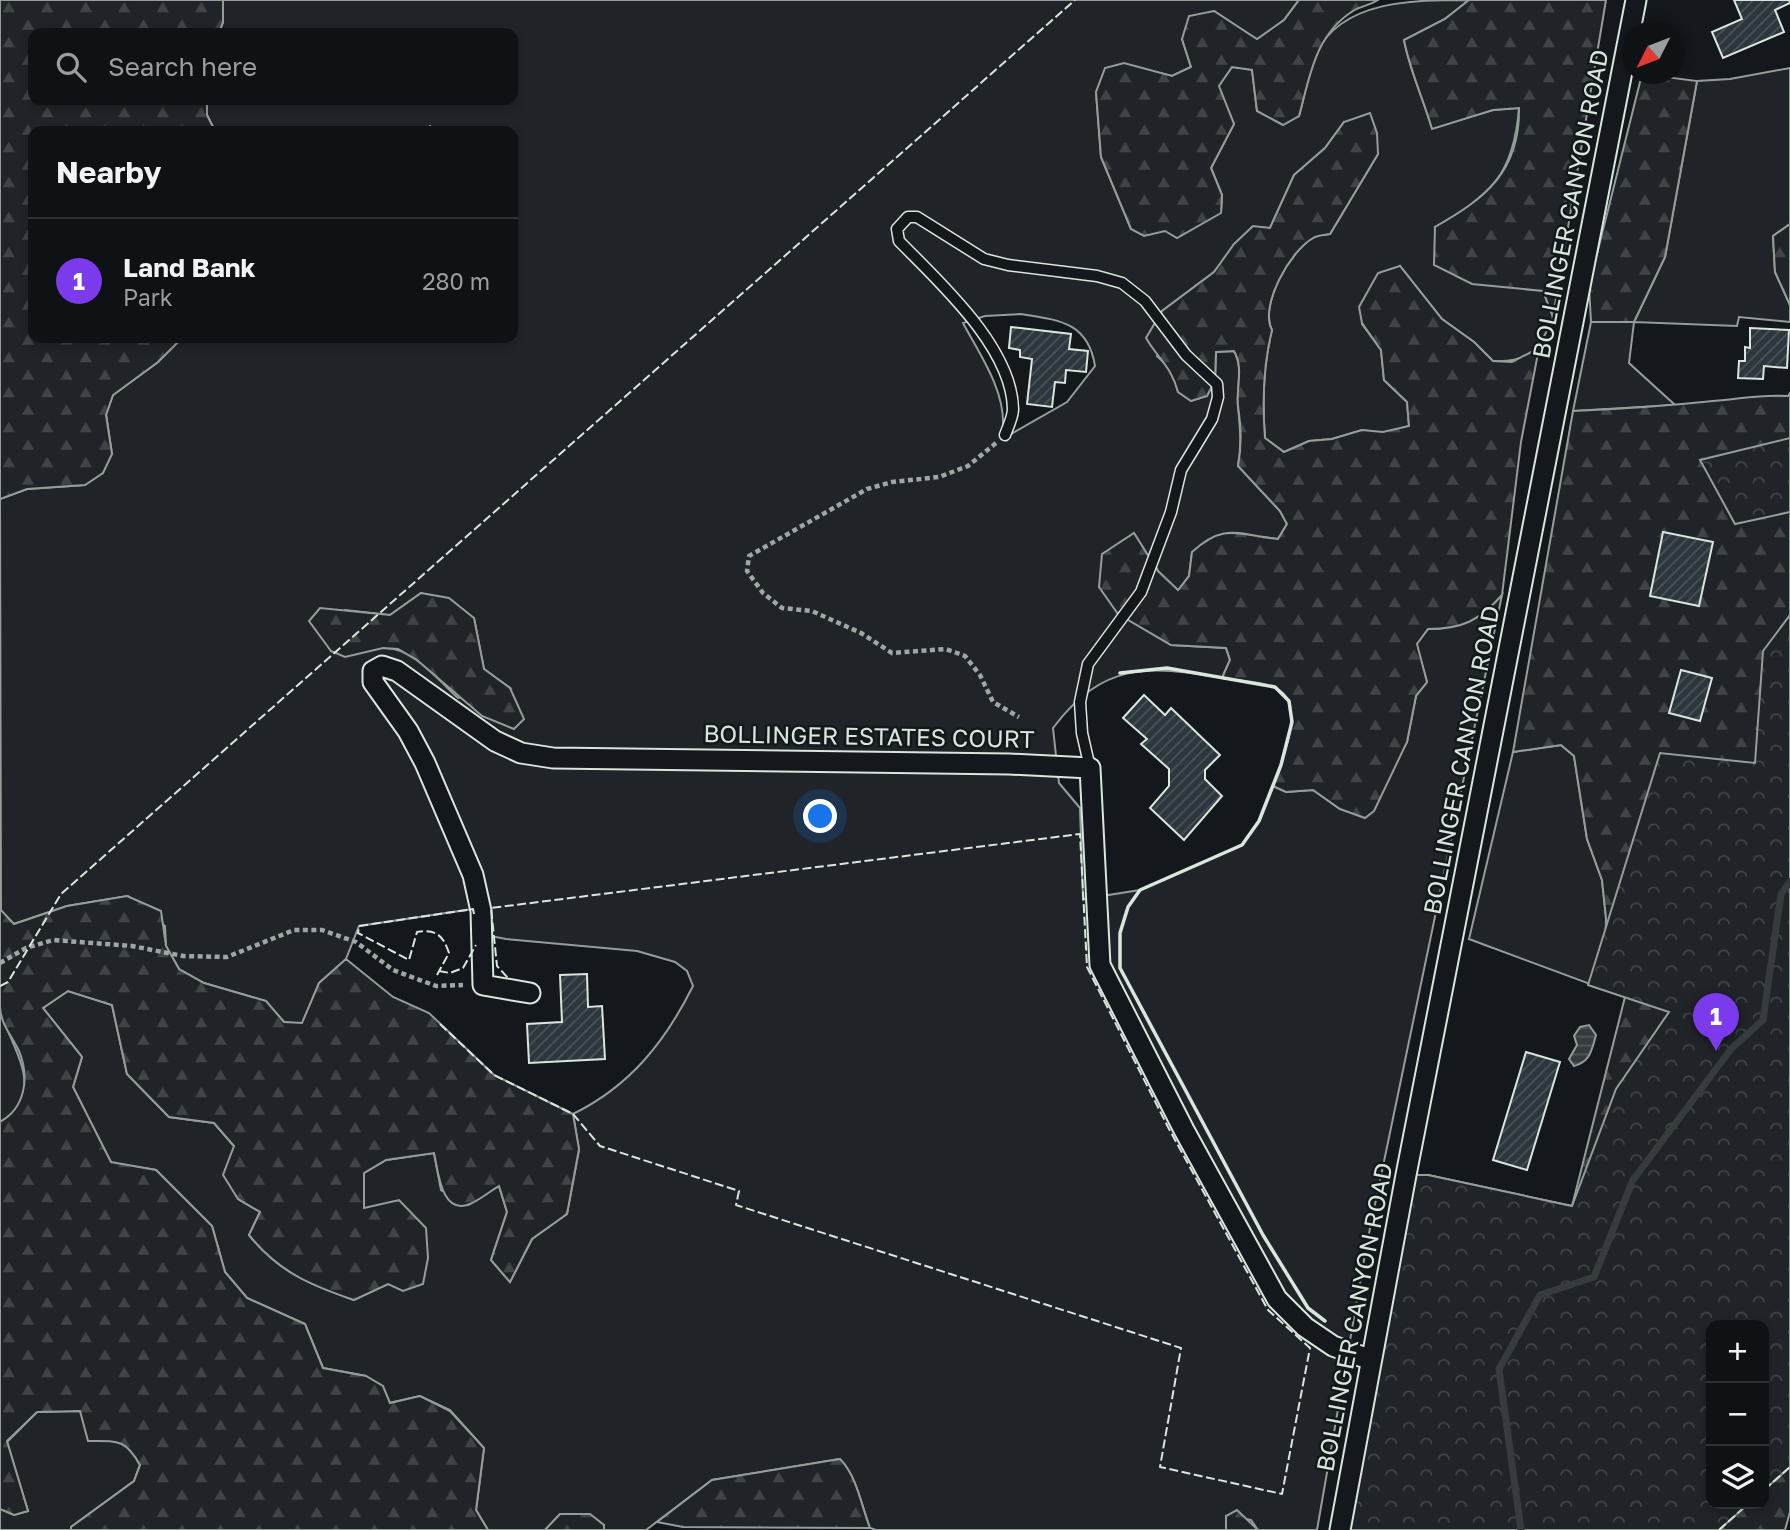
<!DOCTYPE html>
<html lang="en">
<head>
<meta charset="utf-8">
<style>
  body { margin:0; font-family:"Golos Text",sans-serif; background:#181b1e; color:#f1f3f6 }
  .controls { position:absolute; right:21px; bottom:21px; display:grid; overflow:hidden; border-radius:14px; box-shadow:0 4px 10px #0003 }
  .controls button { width:63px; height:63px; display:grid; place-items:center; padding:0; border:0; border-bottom:2px solid #2f3234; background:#0f1215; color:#f1f3f6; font:35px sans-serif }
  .compass { position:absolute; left:1622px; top:21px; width:63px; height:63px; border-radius:50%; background:#0f1215; box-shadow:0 4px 10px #0003; rotate:228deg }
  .you { position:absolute; left:821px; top:817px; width:24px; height:24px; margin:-18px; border:5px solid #fff; border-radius:50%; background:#1a73e8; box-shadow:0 0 0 10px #1a73e833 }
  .badge { display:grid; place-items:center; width:46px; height:46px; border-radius:50%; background:#7c3aed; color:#fff; font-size:23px; font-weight:700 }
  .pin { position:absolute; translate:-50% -58px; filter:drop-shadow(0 2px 4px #0008) }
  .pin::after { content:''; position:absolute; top:37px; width:24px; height:21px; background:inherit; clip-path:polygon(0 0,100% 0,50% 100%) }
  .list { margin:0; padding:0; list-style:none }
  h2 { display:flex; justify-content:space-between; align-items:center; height:91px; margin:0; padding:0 28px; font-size:30px }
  h2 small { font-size:23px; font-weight:400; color:#9b9ea0 }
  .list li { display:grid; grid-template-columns:46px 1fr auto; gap:21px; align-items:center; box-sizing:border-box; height:126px; padding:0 28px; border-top:2px solid #2f3234 }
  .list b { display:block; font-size:26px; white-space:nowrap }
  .list p { margin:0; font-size:23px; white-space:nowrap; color:#9b9ea0 }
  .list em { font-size:23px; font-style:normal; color:#9b9ea0 }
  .icon { flex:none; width:38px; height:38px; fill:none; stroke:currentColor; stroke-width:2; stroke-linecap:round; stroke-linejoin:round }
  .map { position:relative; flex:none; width:1790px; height:1530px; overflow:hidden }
  .search { position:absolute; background:#0f1215; box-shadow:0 4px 10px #0003; left:28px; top:28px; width:490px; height:77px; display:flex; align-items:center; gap:18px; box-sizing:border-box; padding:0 24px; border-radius:14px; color:#9b9ea0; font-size:26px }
  .panel { position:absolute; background:#0f1215; box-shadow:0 4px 10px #0003; left:28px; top:126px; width:490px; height:217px; border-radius:14px }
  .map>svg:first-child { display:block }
</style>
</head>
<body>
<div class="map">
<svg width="1790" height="1530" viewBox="0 0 1790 1530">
  <defs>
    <pattern id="forest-firs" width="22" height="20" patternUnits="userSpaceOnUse" patternTransform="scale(1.75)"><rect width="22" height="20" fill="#202428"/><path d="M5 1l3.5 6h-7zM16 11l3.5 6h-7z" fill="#404447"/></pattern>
    <pattern id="park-crowns" width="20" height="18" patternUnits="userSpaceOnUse" patternTransform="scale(1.75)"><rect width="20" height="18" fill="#202428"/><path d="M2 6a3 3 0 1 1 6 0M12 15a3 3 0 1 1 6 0" fill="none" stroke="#404447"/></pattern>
    <pattern id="water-rules" width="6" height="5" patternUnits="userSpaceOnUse" patternTransform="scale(1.75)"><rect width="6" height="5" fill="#363b3e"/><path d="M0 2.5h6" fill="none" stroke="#525759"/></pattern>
    <pattern id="building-hatch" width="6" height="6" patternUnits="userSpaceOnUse" patternTransform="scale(1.75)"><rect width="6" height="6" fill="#2c363c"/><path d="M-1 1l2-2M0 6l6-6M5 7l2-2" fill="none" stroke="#4a5358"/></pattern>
  </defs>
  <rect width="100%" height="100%" fill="#14181c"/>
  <path fill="#202428" stroke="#939e99" stroke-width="2" fill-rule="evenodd" d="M223,0H1299L1284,20L1257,40L1214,11L1182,39L1191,67L1172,76L1150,71L1096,92L1101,157L1131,229L1205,220L1221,212L1222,195L1211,168L1234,124L1218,86L1232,67L1252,69L1257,111L1299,116C1305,96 1308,72 1316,53C1343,0 1412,0 1469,0L1445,19L1404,40C1410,71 1423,98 1432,128L1493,110L1519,108C1514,174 1491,196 1435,227L1543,291L1553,317C1540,348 1531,363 1493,361L1474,342L1442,319L1400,266L1362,324L1381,350L1384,380L1407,402L1409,426L1383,433L1362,430L1332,439L1309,441L1284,452L1265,438C1262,400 1263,366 1272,330C1259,306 1290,251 1313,238C1318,235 1325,235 1330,234L1378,154L1344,122L1325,148L1294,175L1270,228L1252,227L1214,272L1162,311L1157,356L1173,371L1178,392L1191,401L1207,396L1215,380L1216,352L1234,351C1244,368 1236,387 1238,406C1240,428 1242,444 1238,466L1280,511L1287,524L1278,539L1263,537L1192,552L1189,576L1178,591L1158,571L1150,554L1119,614L1171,645L1226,648L1230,660L1222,678C1147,665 1103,662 1053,728L1059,783L1080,808L1083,899L1140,890L1242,845L1259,821L1273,786L1286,792L1313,790L1340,809L1385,783L1407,742L1416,696L1427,682L1416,644L1428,629C1462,628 1478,621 1502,595L1367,1243L1317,1530H1258L1251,1520L1226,1516V1530H876L870,1528C861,1505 857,1476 839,1459L712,1480L646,1530H604V1525L560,1514L545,1530H488L476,1510L484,1448L450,1410L420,1396L389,1403L366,1376L323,1368L305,1324L247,1298L225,1272L212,1226L156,1170L111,1163L73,1087L82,1057L43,1008L68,991L112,1005L127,1074L169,1117L214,1123L234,1146L238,1199L260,1212L249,1235C279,1272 310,1285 354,1300L388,1284L364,1208V1173L386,1160L434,1153L441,1190L468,1205L499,1186L507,1212L491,1260L510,1282L532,1239L567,1214L579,1150L573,1114C630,1086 665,1042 693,986L687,971L675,962L637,951L506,939L475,933L473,909L359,926L346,959L319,983L302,1024L284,1022L265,1001L204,983L179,969L166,946L165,926L128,896L67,906L14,924L1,912L0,499L27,489L85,485L112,454L106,414L113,395L158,362L182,338H513V131H437L430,126L425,131H215L207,115V100H513V33H219L223,22ZM1021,314C1059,320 1088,322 1095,366L1067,402L1011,434L1003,427C1005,390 980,355 963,323L985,316ZM421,593L474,618L484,669L510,688L458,698C438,680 412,646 383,648C363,649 351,660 331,651L345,610L390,615Z
    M1790,68V224L1773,236L1775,272L1790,305V322L1739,317L1737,326L1634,322L1629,363L1675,405L1573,411L1591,322H1634L1665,257L1697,81L1730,79Z
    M1561,745L1574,756L1587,839L1602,880L1606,918L1625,997L1469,939L1513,752Z
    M0,1009C10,1047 50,1093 0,1122Z
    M80,1411L131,1449L140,1465L134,1481L71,1527V1530H0V1509L14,1515L28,1511L7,1442L37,1412Z"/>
  <path fill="url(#forest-firs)" stroke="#939e99" stroke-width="2" fill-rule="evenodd" d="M0,0H223V22L219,33H33V100H207V115L215,131H33V338H182L158,362L113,395L106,415L112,454L103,473L85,485L27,489L0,499Z
    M1299,0H1378C1371,5 1361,6 1353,11C1315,35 1310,76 1299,116L1283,125L1257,111L1252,70L1232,67L1219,86L1234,124L1211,168L1222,195L1221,213L1177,238L1165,231L1144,236L1131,229L1101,157L1096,92L1105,68L1124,63L1172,76L1191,67L1182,39L1189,16L1214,11L1257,39L1284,20Z
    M1469,0H1606L1553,317L1543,291L1472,284L1434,265L1435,227C1486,198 1520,171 1519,108L1493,110L1432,129C1423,98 1410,71 1404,40L1445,19Z
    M1642,74L1697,81L1665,257L1634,322H1591L1589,286Z
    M1370,113L1377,133L1378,154L1330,234C1324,235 1317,235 1313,238C1290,251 1259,306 1272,330C1263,366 1262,400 1265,438L1284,452L1309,441L1332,439L1362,430L1383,432L1409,426L1407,402L1384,380L1381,350L1362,323L1359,307L1378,273L1400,266L1442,319L1474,342L1493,361L1512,362L1539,348L1521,442L1502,595C1479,621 1462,629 1428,629L1417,644L1427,682L1416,696L1407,742L1374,811L1365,818L1340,809L1313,790L1286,792L1273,786C1281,763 1307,704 1277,689C1262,681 1238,681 1222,678L1230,660L1226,648L1171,645L1118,614L1099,587L1102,554L1134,533L1158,571L1178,590L1189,576L1192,552C1225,522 1238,535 1278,539L1287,524L1280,511L1238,466C1242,444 1241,428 1238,406C1236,387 1244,368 1234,351L1216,352L1215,380L1207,396L1191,401L1178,392C1171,366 1159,360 1146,338L1162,311L1214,272L1234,244L1253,226L1270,228L1294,175L1325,148L1344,122Z
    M1790,224V305L1775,272L1773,236Z
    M1790,393V1512L1785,1530H1366L1428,1175L1572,1206L1625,997L1605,960L1606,918L1602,880L1587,839L1574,756L1561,745L1513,752L1573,411C1620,409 1666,406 1713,401C1742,399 1757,394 1788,396ZM1711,1325H1764V1504H1711Z
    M421,593L449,598L474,618L484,669L510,688L524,719L514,729L482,716L417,660L398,649L383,648L345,657L331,651L309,621L320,608L390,615Z
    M127,896L161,911L166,946L179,969L204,983L266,1001L284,1022L302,1023L319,983L346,959L393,997L429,1013L494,1075L573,1114L579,1149L567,1214L532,1239L510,1282L491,1260L507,1212L499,1186C490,1191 480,1200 470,1204C441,1216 438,1170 434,1153L386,1160L364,1173V1208L399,1200L426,1228L428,1258L423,1284L403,1291L388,1284L354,1300C310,1285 279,1272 249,1235L260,1212L238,1199L223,1175L234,1146L214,1123L169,1117L127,1074L112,1005L68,991L43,1008L82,1057L73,1087L111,1162L156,1170L212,1226L225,1272L247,1298L305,1324L323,1368L366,1376L383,1386L390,1403L420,1396L450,1411L484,1448L476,1510L488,1530H71V1527L134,1481L140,1465C125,1438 116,1441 88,1441L80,1411L37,1412L7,1441L28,1511L14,1515L0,1509V1122C25,1108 30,1078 19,1051C12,1036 1,1025 0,1007C0,975 0,941 0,909L14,924L67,906Z
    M840,1459C857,1476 861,1505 870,1528L683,1527L657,1522L712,1480Z
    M1237,1510L1258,1530H1226V1516Z
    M560,1514H590L604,1525V1530H545Z"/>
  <path fill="url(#park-crowns)" stroke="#939e99" stroke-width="2" d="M1790,438V512L1735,524L1700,460Z
    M1790,615V1467L1764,1490V1325H1711V1504H1748L1719,1530H1340L1406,1175H1428L1572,1206L1616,1089L1669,1012L1588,985L1660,753L1755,763L1763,651Z"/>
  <path fill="url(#water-rules)" stroke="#939e99" stroke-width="2" d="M1589,1025L1596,1035C1592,1050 1590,1062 1574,1066L1569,1059L1577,1045L1574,1036L1580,1027Z"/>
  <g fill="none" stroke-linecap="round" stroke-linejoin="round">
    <path stroke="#363b3e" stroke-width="7" d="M1521,1530L1499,1369L1540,1295L1594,1277L1633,1180L1731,1049L1763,1020L1781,894L1790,882"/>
  </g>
  <path fill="url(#building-hatch)" stroke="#d8e6dc" stroke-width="2" d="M1734,0H1789L1790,3L1775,10L1784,32L1723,58L1712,32L1742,19Z
    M1011,327L1071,334L1069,349L1088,351L1086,372L1066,370L1065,383L1055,382L1052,407L1027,404L1032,359L1020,357V350L1009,348Z
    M1750,328L1789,330L1787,368L1764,366L1763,379L1738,378L1739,361H1745V347L1750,348Z
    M1663,532L1713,542L1699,606L1650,596Z
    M1681,670L1712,678L1700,721L1669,713Z
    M1144,695L1165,715L1171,708L1220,755L1205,770V779L1222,796L1184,840L1150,808L1169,786V769L1141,744L1147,739L1123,718Z
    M587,974L588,1007L602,1006L605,1059L529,1063L527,1024L562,1022L560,975Z
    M1526,1052L1560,1062L1527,1170L1493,1160Z"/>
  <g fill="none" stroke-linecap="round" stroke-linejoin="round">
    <g stroke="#d8e6dc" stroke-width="13">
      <path id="lane" d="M1005,435C1008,427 1013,417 1013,409C1012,347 939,282 899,241L897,229L908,217H917L984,259L1008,265L1097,276L1122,283L1145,301L1186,355L1217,384L1218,397L1212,419L1181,470L1171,512L1141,592L1088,664L1080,702L1082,733L1090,768"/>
    </g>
    <g stroke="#d8e6dc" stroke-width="23">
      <path id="street" d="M530,993L483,985L481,911L473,875L425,763L408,731L373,682V671L382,666L397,671L495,741L521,753L553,758L1009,764L1090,768L1100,965L1184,1130L1277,1299L1305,1327L1333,1346L1371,1360
        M1340,1530L1406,1175L1636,0"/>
    </g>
    <path stroke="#9da8a2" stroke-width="4.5" stroke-dasharray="5 3.5" stroke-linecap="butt" d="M996,443L968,466L939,477L892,482L867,489L749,556L747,571L763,593L782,608L812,611L861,633L892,653L946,649L965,656L980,675L993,702L1019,717
      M0,963L26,948L53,940L132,946L183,956L227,957L294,930H322L356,942L393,970L436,986L463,985"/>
    <use href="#lane" stroke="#14181c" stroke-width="10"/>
    <use href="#street" stroke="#14181c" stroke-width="19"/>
    <path stroke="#d8e6dc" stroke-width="2" stroke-dasharray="9 3.5" stroke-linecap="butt" d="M439,971L450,973L463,968L476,945
      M437,975L449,953C443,935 436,929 417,932L409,960L358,933L359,926L473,909L474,914
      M0,986L8,982L61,894L1075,0
      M440,1024L494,1075L573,1114L600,1146L739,1191L736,1205L1181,1348L1160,1467L1282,1494L1310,1348L1268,1310L1168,1127L1087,967L1080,834L491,908L497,966L508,978
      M1764,1490L1790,1467
      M1719,1530L1748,1504"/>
    <path stroke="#d8e6dc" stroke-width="3.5" d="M1120,673L1167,668L1275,687L1289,701L1292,722L1281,765L1259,821L1242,845L1140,890L1128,907L1120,933V968L1263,1235L1308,1308L1325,1321"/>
  </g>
  <g text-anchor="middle" stroke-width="5" stroke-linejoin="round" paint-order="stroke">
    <g font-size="24" fill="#d8e6dc" stroke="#14181c">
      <text transform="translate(1571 204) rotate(-79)" y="8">BOLLINGER CANYON ROAD</text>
      <text transform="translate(869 737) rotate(1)" y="8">BOLLINGER ESTATES COURT</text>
      <text transform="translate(1462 760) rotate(-79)" y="8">BOLLINGER CANYON ROAD</text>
      <text transform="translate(1355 1317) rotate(-79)" y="8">BOLLINGER CANYON ROAD</text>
    </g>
  </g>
</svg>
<div class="controls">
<button>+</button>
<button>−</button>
<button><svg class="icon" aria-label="layers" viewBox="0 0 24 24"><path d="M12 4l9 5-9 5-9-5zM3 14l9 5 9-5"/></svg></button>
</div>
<svg class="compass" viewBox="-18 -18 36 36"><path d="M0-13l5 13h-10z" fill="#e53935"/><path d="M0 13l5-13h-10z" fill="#9b9ea0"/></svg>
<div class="you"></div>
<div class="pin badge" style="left:1716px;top:1051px">1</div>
<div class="search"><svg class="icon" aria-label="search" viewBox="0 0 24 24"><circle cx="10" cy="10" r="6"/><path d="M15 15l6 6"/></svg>Search here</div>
<section class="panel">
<h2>Nearby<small></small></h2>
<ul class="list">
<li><span class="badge">1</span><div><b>Land Bank</b><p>Park</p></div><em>280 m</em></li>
</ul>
</section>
</div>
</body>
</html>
